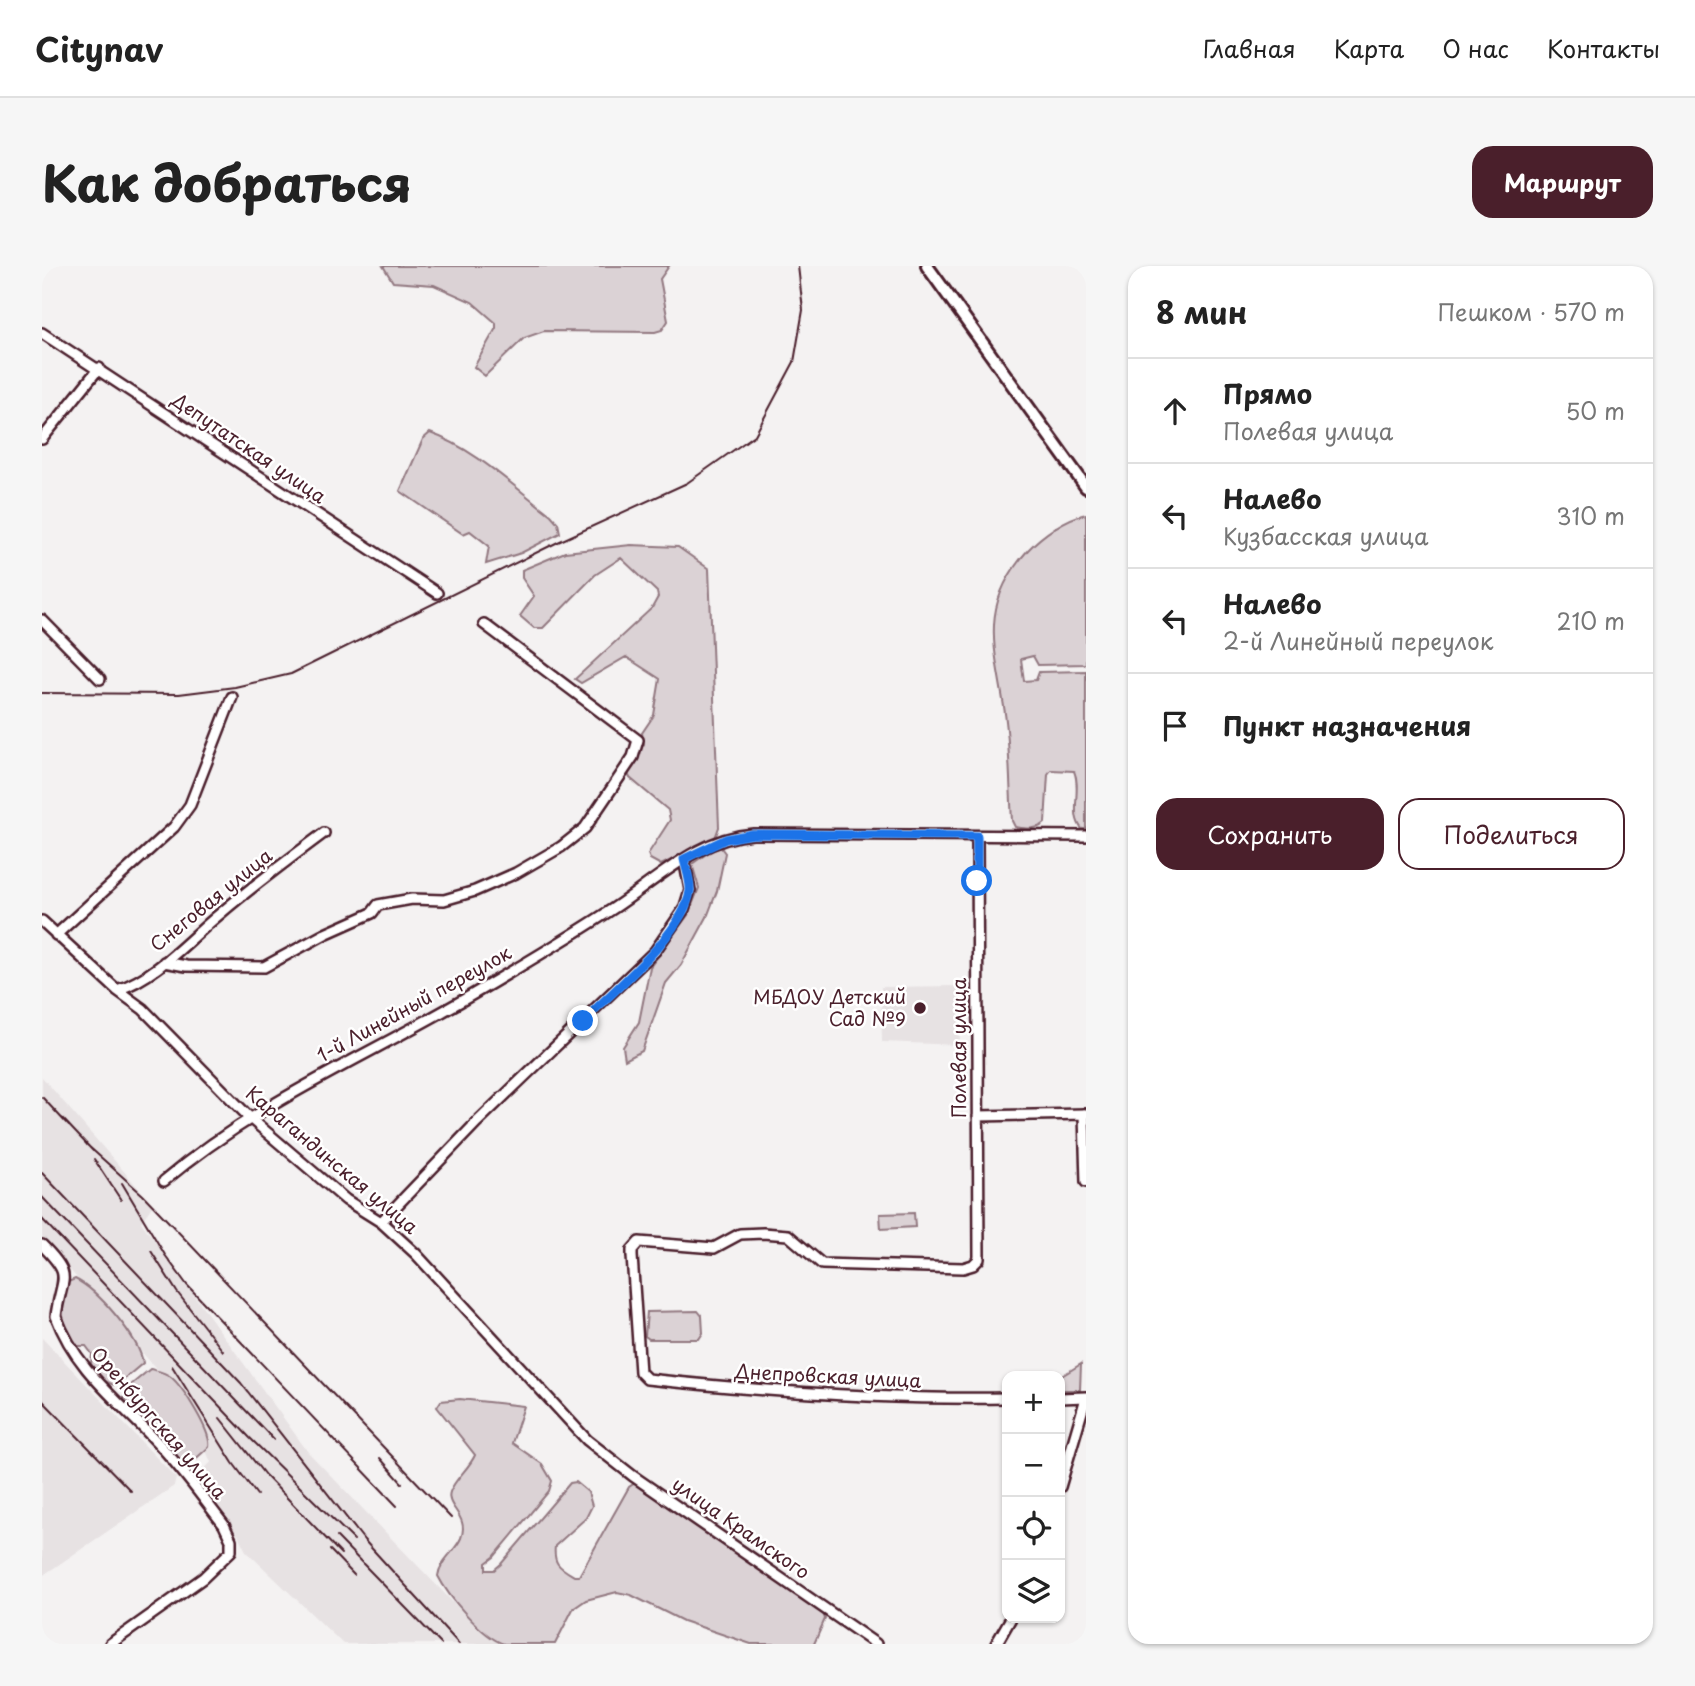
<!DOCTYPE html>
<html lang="ru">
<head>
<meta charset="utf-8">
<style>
  body { margin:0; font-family:"Playpen Sans",sans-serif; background:#f6f6f6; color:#222 }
  .controls { position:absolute; right:21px; bottom:21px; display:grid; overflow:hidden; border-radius:14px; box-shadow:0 2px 5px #0004 }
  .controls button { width:63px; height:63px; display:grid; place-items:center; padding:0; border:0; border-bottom:2px solid #e0e0e0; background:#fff; color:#222; font:35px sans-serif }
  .stop { position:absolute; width:21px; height:21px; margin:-16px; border:5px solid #1a73e8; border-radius:50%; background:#fff }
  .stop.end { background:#1a73e8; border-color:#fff; box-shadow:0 2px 7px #0008 }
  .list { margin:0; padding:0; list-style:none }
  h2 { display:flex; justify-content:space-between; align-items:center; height:91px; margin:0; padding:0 28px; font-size:30px }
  h2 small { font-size:23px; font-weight:400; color:#767676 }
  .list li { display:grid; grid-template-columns:46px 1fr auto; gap:21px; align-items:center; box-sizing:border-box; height:105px; padding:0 28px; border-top:2px solid #e0e0e0 }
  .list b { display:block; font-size:26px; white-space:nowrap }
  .list p { margin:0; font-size:23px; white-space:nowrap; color:#767676 }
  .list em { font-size:23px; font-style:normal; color:#767676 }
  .actions { display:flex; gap:14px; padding:21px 28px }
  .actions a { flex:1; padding:16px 0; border:2px solid #4a1f2b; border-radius:21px; text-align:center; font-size:24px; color:#4a1f2b }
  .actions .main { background:#4a1f2b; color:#fff }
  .icon { flex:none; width:38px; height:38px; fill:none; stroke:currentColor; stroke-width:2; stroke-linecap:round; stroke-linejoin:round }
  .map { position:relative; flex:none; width:1044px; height:1378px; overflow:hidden; border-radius:21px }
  header { display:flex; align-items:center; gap:42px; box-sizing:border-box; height:98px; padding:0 35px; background:#fff; border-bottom:2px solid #e0e0e0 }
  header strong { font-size:33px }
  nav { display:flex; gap:38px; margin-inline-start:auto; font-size:24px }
  .intro { display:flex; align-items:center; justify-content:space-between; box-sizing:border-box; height:168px; padding:0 42px }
  h1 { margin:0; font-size:49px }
  .button { padding:18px 32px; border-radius:21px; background:#4a1f2b; color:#fff; font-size:24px; font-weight:700 }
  main { display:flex; gap:42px; padding:0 42px }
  aside { flex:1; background:#fff; border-radius:21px; box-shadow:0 2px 5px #0004 }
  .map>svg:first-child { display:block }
</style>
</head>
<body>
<header>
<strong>Citynav</strong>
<nav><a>Главная</a><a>Карта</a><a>О нас</a><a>Контакты</a></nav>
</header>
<div class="intro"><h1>Как добраться</h1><a class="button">Маршрут</a></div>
<main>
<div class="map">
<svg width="1044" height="1378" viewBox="0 0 1044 1378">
  <rect width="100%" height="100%" fill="#f4f2f2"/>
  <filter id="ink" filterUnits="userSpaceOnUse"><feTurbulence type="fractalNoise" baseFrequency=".0143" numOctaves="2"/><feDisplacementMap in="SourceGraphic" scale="14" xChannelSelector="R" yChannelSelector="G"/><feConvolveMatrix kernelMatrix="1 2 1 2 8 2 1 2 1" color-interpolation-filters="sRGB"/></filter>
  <g filter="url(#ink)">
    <path fill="#e7e2e3" d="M917,720L918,779L840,776L839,721Z
      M0,811L111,939L99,956L266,1186L432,1358L458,1378H301L204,1285L196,1269L152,1214L169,1196L139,1131L0,972Z
      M0,1072L134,1212L132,1220L0,1310Z"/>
    <path fill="#dbd2d5" stroke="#927880" stroke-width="2" d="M341,0H627L618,13L626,55L620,64L613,66L502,65L482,72L443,110L432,101L454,62V57L430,36L392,19L351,16Z
      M388,167C432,182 472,221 509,249L516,257L518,267L479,287L444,298L447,280L428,265L421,268L358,225L381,173Z
      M1044,248V398L996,399L991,390L979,393L982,415L994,414L997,406L1044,405V563H1040C1027,548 1040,523 1032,505L1009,504L1006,508L1003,557C996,564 982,563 973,561L970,555C968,525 968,494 965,464C958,390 930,347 986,284C1000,269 1024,252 1044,248Z
      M589,279L636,281L667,303L677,561L673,572L619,599L608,593L606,588L628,554L626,544L588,512L585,506L602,478L600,467L612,449L618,413L584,391L539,417L533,413L610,342L616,331L615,326L579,292L553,309L501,362H492L478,350L492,330L480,312V304L523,286Z
      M677,579L683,587L675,625L665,651L639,699L624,717L600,785L583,794L581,781L597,756L608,701L646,649L657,622L650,598Z
      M872,947L873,961L839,963L838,948Z
      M33,1013C56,1024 97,1072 101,1097L75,1119C62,1118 56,1108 49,1098L50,1088L44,1080H34C19,1051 16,1047 26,1016Z
      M656,1045L660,1050L661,1067L657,1073H607L603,1070L605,1046Z
      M1039,1098L1038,1124H1018V1111Z
      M108,1103C116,1105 123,1106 129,1111C141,1121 170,1167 167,1181L149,1197L139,1196L82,1133L84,1123Z
      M418,1133L482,1140L470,1177L500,1198L510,1215L507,1225L452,1291L444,1297V1304H452L459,1298L528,1217L534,1216L546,1226L550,1240L544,1252L513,1280C511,1298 517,1301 532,1310H537L587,1221L593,1217L781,1347L783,1353L772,1378H709L641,1355L589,1329L575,1326L544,1334L531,1343L513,1378C498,1378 476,1378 462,1378C440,1371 406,1330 396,1310C398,1294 413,1286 419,1272C428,1250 403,1241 408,1226C413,1212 427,1203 433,1189L395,1141L399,1135Z"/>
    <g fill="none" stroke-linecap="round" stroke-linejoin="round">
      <g stroke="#4a1f2b" stroke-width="14">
        <path id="minor" d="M0,67L395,327
          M0,173L57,102
          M0,354L58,413
          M935,570L937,993L931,999L921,1002L780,998L746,969L721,967L698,968L672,982L597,976L590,984V990L598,1106L605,1113C726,1126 844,1134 965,1132
          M0,655L75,724L101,743L208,852L304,934L339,956L374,988L545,1174L591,1210L834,1378
          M14,669L132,561L148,539L190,431
          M122,696L144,700L222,701L283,668L330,647L336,639L370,633L402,634L433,625L474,607L519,581L543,562L591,491L596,474L442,358
          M75,724C115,711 147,673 179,647C212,619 247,593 282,567
          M1042,848L1044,916
          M936,850L1044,848
          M122,915C222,831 334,787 445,720C487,695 530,670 572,642C615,614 656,572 711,568L1044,570
          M339,956L435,856L613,685L642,643L648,624L642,593
          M0,979C33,1012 19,1010 14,1050C33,1103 77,1135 114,1175C139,1201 160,1231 182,1259L189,1274V1285L161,1312L68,1378
          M1018,1132L1044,1131
          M1018,1221L1044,1132
          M954,1378L969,1352"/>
      </g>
      <g stroke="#4a1f2b" stroke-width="16">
        <path id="major" d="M885,0L1044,221"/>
      </g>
      <use href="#minor" stroke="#fff" stroke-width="9"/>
      <use href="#major" stroke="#fff" stroke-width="10"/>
      <path stroke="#4a1f2b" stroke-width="2" d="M0,427L137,428L193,421L249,408L516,276L645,217L713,169L752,96L761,44L756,0
        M0,831L27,860
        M20,852L51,885
        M45,879L101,929L409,1252
        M52,893L79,934
        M0,907L199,1117L322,1274L417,1378
        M80,917L123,989L145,1019L355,1240
        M0,931L232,1174
        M0,953L208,1172L312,1274
        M109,985L135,1026L181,1085
        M130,1100L191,1197L215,1229
        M0,1134L89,1225
        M178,1152L223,1209L299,1288
        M338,1192L360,1217
        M295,1271L399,1378
        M288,1284L312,1309"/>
    </g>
  </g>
  <g fill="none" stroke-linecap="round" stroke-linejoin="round" filter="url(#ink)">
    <path stroke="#1a73e8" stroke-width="9" d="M541,755C570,726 643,666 648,625C649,615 644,603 642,593L684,573L711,568L935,570V615"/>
  </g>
  <circle fill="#4a1f2b" stroke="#fff" stroke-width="2.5" cx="878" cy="742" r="7"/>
  <g text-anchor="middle" stroke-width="5" stroke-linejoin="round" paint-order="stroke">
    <g font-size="19" fill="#4a1f2b" stroke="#fff">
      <text transform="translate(207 182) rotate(34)" y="7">Депутатская улица</text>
      <text transform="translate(169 634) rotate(-39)" y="7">Снеговая улица</text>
      <text transform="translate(372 738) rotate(-29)" y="7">1-й Линейный переулок</text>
      <text transform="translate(917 782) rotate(-90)" y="7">Полевая улица</text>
      <text transform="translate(290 894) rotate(40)" y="7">Карагандинская улица</text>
      <text transform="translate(786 1110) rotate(3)" y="7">Днепровская улица</text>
      <text transform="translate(117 1157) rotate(49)" y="7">Оренбургская улица</text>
      <text transform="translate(699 1262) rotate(35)" y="7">улица Крамского</text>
    </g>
    <g font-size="19" fill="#4a1f2b" stroke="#fff" text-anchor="end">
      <text x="864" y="738">МБДОУ Детский<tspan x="864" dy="22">Сад №9</tspan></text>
    </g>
  </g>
</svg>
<div class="controls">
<button>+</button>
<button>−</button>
<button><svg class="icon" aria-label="locate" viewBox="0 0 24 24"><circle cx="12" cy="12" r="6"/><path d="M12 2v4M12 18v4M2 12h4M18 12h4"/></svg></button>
<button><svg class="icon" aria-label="layers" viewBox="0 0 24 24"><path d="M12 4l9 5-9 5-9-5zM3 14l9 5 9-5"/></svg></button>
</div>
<div class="stop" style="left:935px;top:615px"></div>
<div class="stop end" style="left:541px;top:755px"></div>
</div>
<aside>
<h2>8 мин<small>Пешком · 570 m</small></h2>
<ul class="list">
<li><svg class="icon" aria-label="ahead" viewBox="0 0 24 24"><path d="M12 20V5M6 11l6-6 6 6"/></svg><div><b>Прямо</b><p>Полевая улица</p></div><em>50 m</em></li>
<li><svg class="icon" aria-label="left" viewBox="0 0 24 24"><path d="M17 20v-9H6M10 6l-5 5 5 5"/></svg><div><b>Налево</b><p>Кузбасская улица</p></div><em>310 m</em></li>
<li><svg class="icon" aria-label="left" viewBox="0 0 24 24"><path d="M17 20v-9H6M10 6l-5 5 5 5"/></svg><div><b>Налево</b><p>2-й Линейный переулок</p></div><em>210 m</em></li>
<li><svg class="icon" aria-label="arrive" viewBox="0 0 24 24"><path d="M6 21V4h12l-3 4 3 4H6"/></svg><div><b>Пункт назначения</b></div></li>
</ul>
<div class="actions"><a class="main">Сохранить</a><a>Поделиться</a></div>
</aside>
</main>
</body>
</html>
